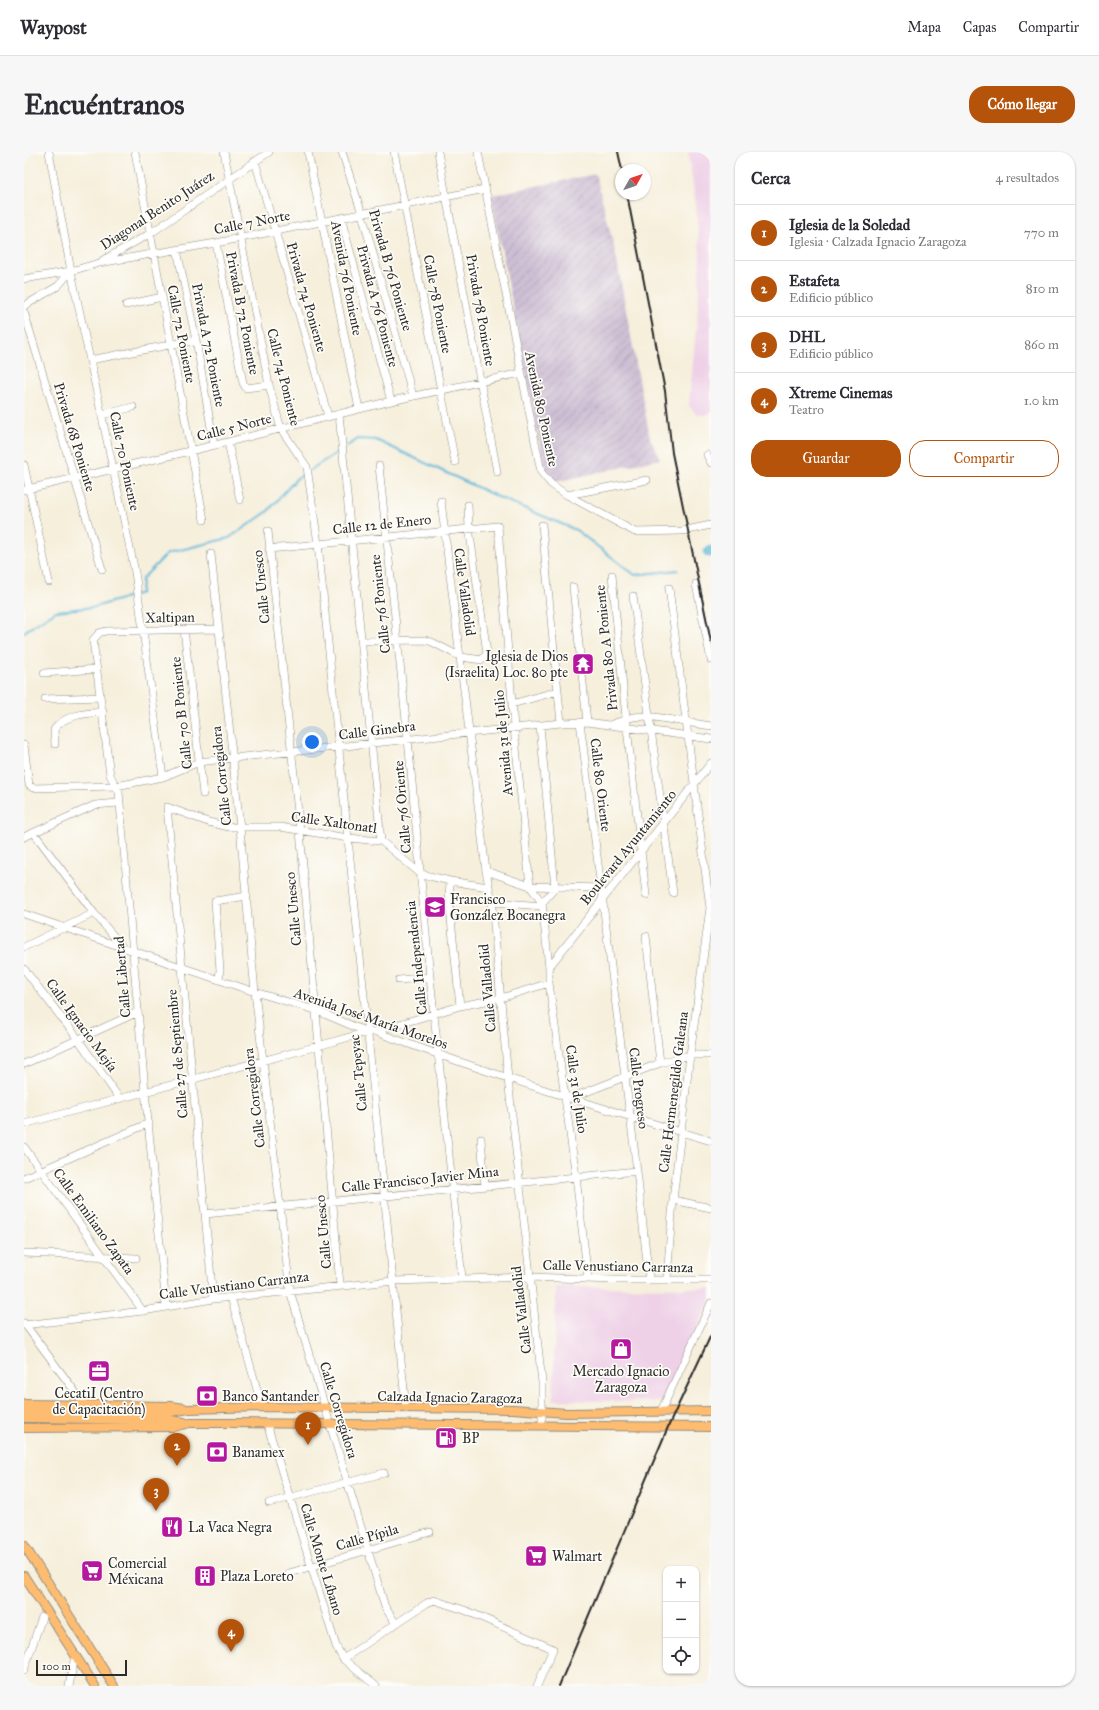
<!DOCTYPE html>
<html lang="es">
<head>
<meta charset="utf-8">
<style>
  body { margin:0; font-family:"IM FELL Great Primer",serif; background:#f7f7f7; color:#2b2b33 }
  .controls { position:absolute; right:12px; bottom:12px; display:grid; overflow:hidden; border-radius:8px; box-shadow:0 1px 3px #0004 }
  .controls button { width:36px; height:36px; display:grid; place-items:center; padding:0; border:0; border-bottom:1px solid #e1e1e2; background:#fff; color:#2b2b33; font:20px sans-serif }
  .compass { position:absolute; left:591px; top:12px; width:36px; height:36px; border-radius:50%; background:#fff; box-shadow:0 1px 3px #0004; rotate:50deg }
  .scale { position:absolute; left:12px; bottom:10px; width:91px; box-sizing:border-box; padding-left:4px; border:2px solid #2b2b2b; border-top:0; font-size:11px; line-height:14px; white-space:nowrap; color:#2b2b2b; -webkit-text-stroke:3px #fdfcf7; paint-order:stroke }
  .you { position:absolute; left:288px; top:590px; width:14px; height:14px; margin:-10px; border:3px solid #fff; border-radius:50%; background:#1a73e8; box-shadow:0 0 0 6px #1a73e833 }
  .badge { display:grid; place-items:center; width:26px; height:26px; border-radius:50%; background:#b45309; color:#fff; font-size:13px; font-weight:700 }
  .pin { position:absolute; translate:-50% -33px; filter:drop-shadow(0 1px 2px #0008) }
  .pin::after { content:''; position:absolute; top:21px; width:14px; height:12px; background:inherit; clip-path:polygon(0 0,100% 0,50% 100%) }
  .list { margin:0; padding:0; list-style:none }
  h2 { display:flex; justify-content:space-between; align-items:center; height:52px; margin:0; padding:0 16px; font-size:17px }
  h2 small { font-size:13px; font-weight:400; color:#7c7c81 }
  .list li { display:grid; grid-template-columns:26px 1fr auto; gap:12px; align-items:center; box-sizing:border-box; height:56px; padding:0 16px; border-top:1px solid #e1e1e2 }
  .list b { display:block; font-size:15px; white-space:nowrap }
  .list p { margin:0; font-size:13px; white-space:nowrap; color:#7c7c81 }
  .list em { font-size:13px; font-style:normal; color:#7c7c81 }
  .actions { display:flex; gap:8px; padding:12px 16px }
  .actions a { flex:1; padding:9px 0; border:1px solid #b45309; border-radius:16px; text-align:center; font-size:14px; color:#b45309 }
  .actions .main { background:#b45309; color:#fff }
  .icon { flex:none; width:22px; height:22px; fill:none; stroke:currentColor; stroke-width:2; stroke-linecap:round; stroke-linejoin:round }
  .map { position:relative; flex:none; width:687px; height:1534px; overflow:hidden; border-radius:16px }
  header { display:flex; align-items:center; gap:24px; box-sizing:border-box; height:56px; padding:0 20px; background:#fff; border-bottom:1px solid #e1e1e2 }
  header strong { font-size:19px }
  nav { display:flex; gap:22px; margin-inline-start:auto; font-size:14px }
  .intro { display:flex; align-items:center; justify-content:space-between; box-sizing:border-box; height:96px; padding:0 24px }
  h1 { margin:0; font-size:28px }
  .button { padding:10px 18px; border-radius:16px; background:#b45309; color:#fff; font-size:14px; font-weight:700 }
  main { display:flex; gap:24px; padding:0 24px }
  aside { flex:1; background:#fff; border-radius:16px; box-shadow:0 1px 3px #0004 }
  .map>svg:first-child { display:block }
</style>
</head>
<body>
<header>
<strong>Waypost</strong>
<nav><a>Mapa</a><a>Capas</a><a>Compartir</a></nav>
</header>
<div class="intro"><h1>Encuéntranos</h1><a class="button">Cómo llegar</a></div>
<main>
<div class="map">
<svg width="687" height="1534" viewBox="0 0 687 1534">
  <defs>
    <pattern id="industrial-furrows" width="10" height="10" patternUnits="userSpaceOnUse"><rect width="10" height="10" fill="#ccbed3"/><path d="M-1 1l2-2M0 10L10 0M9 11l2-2" fill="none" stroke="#afa3b5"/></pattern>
  </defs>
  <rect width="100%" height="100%" fill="#fdfcf7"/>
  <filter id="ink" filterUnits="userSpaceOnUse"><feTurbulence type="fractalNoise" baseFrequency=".025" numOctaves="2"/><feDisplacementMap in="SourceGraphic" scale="8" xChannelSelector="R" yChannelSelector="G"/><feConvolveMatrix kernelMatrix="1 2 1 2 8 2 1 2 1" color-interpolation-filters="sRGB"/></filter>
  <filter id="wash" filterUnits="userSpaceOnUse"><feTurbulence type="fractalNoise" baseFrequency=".012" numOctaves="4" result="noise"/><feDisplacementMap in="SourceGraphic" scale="16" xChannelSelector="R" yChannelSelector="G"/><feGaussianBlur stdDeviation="0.9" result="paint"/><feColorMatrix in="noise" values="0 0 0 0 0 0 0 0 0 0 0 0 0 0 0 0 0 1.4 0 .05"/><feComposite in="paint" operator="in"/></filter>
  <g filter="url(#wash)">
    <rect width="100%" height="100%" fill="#f6efdc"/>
    <path fill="#eed0e7" d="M664,0H687V261L680,263L671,261L665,253L674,157L676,102L672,52Z
      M532,1135L687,1136V1146L639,1250L529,1248Z"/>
    <path fill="url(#industrial-furrows)" d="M572,22L591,99L626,286L636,307L531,330L521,319L467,43Z"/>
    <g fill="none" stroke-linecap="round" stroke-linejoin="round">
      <path stroke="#5bb7d9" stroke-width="2" d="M286,318L334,287L352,288L474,345L552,378L611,423L654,418
        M0,480L32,459L71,455L117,441L118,427L144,401L205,386L243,360L273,326L282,321"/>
      <path stroke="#5bb7d9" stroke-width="11" d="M685,400L687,399"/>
    </g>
  </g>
  <g filter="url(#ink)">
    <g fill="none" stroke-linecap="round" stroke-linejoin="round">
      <g stroke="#908d84" stroke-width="8">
        <path id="minor" d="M25,0L47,119L111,420L139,625
          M111,0L180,368
          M200,0L245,233L257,277L283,315L294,392L382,1257
          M284,0L335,257
          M318,0L338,62L389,244
          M370,0L431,310
          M414,0L473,320
          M454,0L517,320L527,332L543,343L611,380L658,379L687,373
          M231,9L304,264
          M317,66L367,249
          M192,91L219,231L222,236L245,233
          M153,98L172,188L190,293
          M79,108L127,81L245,0
          M0,127L47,119L75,111L192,91L461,37
          M102,153L138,145
          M0,154L34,134L47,119
          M0,160L78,417
          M66,208L172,188
          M315,262L357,689
          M78,263L109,255
          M204,290L216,348
          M683,303L687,311
          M0,313L25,430
          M355,314L384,587L406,825L438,1126
          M0,338L204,290L367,249L497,221
          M543,343L623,328
          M417,349L462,719L468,750L484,927L518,1230V1273
          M518,373L537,571
          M244,379L276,679L316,1133
          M245,397L474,374L490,576L506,734L518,751L525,815V831L552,1025L564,1127
          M187,402L216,676L231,840L266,1139L361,1455L372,1472
          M588,423L603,576L622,743
          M672,432L687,508
          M549,435L563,570
          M609,444L649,741
          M160,477L179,642
          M338,489L401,488L408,490L437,505L458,508L463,501L445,376L444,353
          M20,521L73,517
          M21,547L76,545
          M488,552L534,539
          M556,570L613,1019L625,1128
          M588,572L609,565L624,564L687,574
          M516,574L531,736L518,751
          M31,592L30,578C38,563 63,561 79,560
          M0,593L5,633L9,636L92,634L139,625L175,610L209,606L537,571L563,570L687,587
          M10,681L70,761L98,794
          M0,685L71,653L94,651
          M462,719L506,734L577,736
          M426,729L425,748L436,854
          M468,750L518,754
          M0,762L231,840L291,858L343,880H352C462,921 574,955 687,989
          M622,784L636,911
          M0,795L70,761
          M525,815L687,611
          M0,817L54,887L95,946
          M195,828L196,818L191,749L223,744
          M375,828L406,825
          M352,879L436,854L477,846L525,831
          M0,912L114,860
          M547,946L636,911L666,903H687
          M0,972L294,894L343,880
          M457,987L461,1034
          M0,995L119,1159
          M0,1026L125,971
          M649,1048L687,1056
          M181,1062L613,1019
          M0,1101L112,1106
          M643,1127L649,1048L666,903L686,756L645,436
          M207,1145L238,1255
          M189,1147L143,655L184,670L205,675H256L324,686L357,689L397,722L426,729L464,735
          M142,1154L121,939L95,640L86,623L69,488L75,481L82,479L194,477
          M0,1171L61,1253
          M0,1173L119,1159L189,1147L369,1129L505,1125L590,1128H687
          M637,1259L687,1151
          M243,1272L312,1494L319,1507L352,1534
          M245,1351L360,1321
          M265,1421L406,1380
          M319,1507L403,1451L410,1448L443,1459L529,1497L513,1534
          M0,1518L18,1465
          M45,1534L50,1509"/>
      </g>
      <g stroke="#908d84" stroke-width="10">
        <path id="major" d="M0,1252L147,1254L160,1256
          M0,1259L147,1260L165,1257L238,1255L489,1257L542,1261L687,1259
          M0,1266L147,1268L160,1270
          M0,1276L149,1275L166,1271H200L687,1275
          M0,1393L90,1534
          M0,1424L71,1534"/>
      </g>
      <use href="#minor" stroke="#fff" stroke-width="7"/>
      <use href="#major" stroke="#febc70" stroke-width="8"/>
      <path stroke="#2b2b2b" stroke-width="2" d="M594,0L598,18
        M603,42L641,239L648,301L687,490
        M535,1534L644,1275L687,1183"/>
    </g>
  </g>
  <defs>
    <g id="temple-square" transform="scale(1.15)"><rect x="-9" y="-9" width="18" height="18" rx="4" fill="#b5179e" stroke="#fdfcf7"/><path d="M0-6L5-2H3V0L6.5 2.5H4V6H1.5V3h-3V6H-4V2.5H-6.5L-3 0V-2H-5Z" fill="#fff"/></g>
    <g id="school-square" transform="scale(1.15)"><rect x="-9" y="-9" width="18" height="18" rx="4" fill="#b5179e" stroke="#fdfcf7"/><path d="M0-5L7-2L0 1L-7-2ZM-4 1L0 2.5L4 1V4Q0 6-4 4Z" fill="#fff"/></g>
    <g id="shop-square" transform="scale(1.15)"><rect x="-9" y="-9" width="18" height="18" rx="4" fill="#b5179e" stroke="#fdfcf7"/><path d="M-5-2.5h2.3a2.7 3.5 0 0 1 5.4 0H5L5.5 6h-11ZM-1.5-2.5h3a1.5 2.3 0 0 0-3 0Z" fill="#fff"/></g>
    <g id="office-square" transform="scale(1.15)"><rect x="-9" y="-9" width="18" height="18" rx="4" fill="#b5179e" stroke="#fdfcf7"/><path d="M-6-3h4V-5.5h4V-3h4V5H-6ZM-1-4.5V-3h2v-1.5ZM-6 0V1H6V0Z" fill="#fff"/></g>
    <g id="bank-square" transform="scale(1.15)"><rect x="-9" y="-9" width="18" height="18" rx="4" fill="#b5179e" stroke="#fdfcf7"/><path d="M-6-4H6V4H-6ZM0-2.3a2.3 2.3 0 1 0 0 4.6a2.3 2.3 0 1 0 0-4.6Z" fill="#fff"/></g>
    <g id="fuel-square" transform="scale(1.15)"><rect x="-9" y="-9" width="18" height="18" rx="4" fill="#b5179e" stroke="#fdfcf7"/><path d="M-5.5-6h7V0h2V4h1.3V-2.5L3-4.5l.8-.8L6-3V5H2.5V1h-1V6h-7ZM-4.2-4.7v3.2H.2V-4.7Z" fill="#fff"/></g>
    <g id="restaurant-square" transform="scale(1.15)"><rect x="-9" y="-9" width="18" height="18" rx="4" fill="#b5179e" stroke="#fdfcf7"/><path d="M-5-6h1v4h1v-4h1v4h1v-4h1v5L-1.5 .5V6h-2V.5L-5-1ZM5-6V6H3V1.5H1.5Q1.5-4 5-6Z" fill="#fff"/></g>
    <g id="supermarket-square" transform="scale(1.15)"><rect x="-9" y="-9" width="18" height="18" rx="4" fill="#b5179e" stroke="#fdfcf7"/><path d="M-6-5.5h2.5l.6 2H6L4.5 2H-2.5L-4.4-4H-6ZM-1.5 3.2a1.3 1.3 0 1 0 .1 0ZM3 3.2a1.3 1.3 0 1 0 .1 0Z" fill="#fff"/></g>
    <g id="building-square" transform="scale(1.15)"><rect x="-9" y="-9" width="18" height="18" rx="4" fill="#b5179e" stroke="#fdfcf7"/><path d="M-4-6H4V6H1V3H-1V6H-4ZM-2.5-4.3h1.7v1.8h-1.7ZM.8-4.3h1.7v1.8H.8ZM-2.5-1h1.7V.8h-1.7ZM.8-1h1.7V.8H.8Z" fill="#fff"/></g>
  </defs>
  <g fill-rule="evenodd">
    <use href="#temple-square" x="559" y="512"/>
    <use href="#school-square" x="411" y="755"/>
    <use href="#shop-square" x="597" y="1197"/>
    <use href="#office-square" x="75" y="1219"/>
    <use href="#bank-square" x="183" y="1244"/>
    <use href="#fuel-square" x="422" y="1286"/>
    <use href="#bank-square" x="193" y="1300"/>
    <use href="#restaurant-square" x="148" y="1375"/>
    <use href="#supermarket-square" x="512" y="1404"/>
    <use href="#supermarket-square" x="68" y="1419"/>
    <use href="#building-square" x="181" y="1424"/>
  </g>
  <g text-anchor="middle" stroke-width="3.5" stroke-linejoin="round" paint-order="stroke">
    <g font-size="14" fill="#2b2b2b" stroke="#fdfcf7">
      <text transform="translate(133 58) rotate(-33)" y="5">Diagonal Benito Juárez</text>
      <text transform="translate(228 70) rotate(-11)" y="5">Calle 7 Norte</text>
      <text transform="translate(367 118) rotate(74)" y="5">Privada B 76 Poniente</text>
      <text transform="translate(323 126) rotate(79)" y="5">Avenida 76 Poniente</text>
      <text transform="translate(283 145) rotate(74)" y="5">Privada 74 Poniente</text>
      <text transform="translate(414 152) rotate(79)" y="5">Calle 78 Poniente</text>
      <text transform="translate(354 154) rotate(75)" y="5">Privada A 76 Poniente</text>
      <text transform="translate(457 158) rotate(80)" y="5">Privada 78 Poniente</text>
      <text transform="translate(219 161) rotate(79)" y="5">Privada B 72 Poniente</text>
      <text transform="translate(158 182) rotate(79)" y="5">Calle 72 Poniente</text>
      <text transform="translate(185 193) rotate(79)" y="5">Privada A 72 Poniente</text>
      <text transform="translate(260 225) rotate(76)" y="5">Calle 74 Poniente</text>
      <text transform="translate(518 257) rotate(78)" y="5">Avenida 80 Poniente</text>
      <text transform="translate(210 275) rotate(-14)" y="5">Calle 5 Norte</text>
      <text transform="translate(51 285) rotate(73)" y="5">Privada 68 Poniente</text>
      <text transform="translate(101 309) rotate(78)" y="5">Calle 70 Poniente</text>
      <text transform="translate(358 372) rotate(-6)" y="5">Calle 12 de Enero</text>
      <text transform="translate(237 435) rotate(-96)" y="5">Calle Unesco</text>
      <text transform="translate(441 440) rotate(82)" y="5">Calle Valladolid</text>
      <text transform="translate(356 452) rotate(-96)" y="5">Calle 76 Poniente</text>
      <text transform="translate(146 465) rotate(-1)" y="5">Xaltipan</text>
      <text transform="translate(582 496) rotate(-96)" y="5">Privada 80 A Poniente</text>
      <text transform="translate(157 561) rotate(-96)" y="5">Calle 70 B Poniente</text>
      <text transform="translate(353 578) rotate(-7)" y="5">Calle Ginebra</text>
      <text transform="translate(479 591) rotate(-95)" y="5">Avenida 31 de Julio</text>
      <text transform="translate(197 624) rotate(-96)" y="5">Calle Corregidora</text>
      <text transform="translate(577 633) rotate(83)" y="5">Calle 80 Oriente</text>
      <text transform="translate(378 655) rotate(-95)" y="5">Calle 76 Oriente</text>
      <text transform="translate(310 670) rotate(8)" y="5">Calle Xaltonatl</text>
      <text transform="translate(604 695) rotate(-51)" y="5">Boulevard Ayuntamiento</text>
      <text transform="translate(269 757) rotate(-95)" y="5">Calle Unesco</text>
      <text transform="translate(392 806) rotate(-96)" y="5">Calle Independencia</text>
      <text transform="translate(98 825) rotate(-95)" y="5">Calle Libertad</text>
      <text transform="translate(463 836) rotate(-95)" y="5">Calle Valladolid</text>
      <text transform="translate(347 866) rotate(19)" y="5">Avenida José María Morelos</text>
      <text transform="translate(58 873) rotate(54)" y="5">Calle Ignacio Mejía</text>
      <text transform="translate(153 902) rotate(-95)" y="5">Calle 27 de Septiembre</text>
      <text transform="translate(334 921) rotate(-96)" y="5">Calle Tepeyac</text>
      <text transform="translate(615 936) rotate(83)" y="5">Calle Progreso</text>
      <text transform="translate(553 937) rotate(82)" y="5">Calle 31 de Julio</text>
      <text transform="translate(649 940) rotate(-83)" y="5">Calle Hermenegildo Galeana</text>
      <text transform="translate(230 946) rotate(-97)" y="5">Calle Corregidora</text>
      <text transform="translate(396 1027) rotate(-6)" y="5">Calle Francisco Javier Mina</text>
      <text transform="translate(70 1069) rotate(54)" y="5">Calle Emiliano Zapata</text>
      <text transform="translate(299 1080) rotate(-95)" y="5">Calle Unesco</text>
      <text transform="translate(594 1114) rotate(1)" y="5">Calle Venustiano Carranza</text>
      <text transform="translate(210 1133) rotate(-7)" y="5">Calle Venustiano Carranza</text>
      <text transform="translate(497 1158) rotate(-97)" y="5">Calle Valladolid</text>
      <text transform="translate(426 1245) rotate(1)" y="5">Calzada Ignacio Zaragoza</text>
      <text transform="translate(315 1258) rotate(73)" y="5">Calle Corregidora</text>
      <text transform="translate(343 1385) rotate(-16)" y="5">Calle Pípila</text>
      <text transform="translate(298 1407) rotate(73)" y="5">Calle Monte Líbano</text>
    </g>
    <g font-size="14" fill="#2b2b2b" stroke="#fdfcf7" text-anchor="start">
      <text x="544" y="509" text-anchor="end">Iglesia de Dios<tspan x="544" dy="16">(Israelita) Loc. 80 pte</tspan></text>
      <text x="426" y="752">Francisco<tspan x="426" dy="16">González Bocanegra</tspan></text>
      <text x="597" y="1224" text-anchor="middle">Mercado Ignacio<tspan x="597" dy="16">Zaragoza</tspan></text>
      <text x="75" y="1246" text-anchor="middle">CecatiI (Centro<tspan x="75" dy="16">de Capacitación)</tspan></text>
      <text x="198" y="1249">Banco Santander</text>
      <text x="438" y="1291">BP</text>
      <text x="208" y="1305">Banamex</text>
      <text x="164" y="1380">La Vaca Negra</text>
      <text x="528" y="1409">Walmart</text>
      <text x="84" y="1416">Comercial<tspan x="84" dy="16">Méxicana</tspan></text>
      <text x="196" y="1429">Plaza Loreto</text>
    </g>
  </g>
</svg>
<div class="controls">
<button>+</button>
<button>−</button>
<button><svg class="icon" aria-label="locate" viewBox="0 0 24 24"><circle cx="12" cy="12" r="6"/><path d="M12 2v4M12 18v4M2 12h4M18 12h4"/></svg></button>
</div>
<svg class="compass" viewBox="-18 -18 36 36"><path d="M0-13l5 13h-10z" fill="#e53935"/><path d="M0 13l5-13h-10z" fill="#7c7c81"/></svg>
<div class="scale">100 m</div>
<div class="you"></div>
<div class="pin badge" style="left:284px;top:1293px">1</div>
<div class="pin badge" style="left:153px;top:1314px">2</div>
<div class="pin badge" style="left:132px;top:1359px">3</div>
<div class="pin badge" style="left:207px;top:1500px">4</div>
</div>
<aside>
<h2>Cerca<small>4 resultados</small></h2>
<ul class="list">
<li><span class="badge">1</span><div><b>Iglesia de la Soledad</b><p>Iglesia · Calzada Ignacio Zaragoza</p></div><em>770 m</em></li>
<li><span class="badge">2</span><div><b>Estafeta</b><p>Edificio público</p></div><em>810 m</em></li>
<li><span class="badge">3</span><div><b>DHL</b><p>Edificio público</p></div><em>860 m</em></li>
<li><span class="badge">4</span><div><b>Xtreme Cinemas</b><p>Teatro</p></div><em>1.0 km</em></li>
</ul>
<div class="actions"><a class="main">Guardar</a><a>Compartir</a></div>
</aside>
</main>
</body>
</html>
